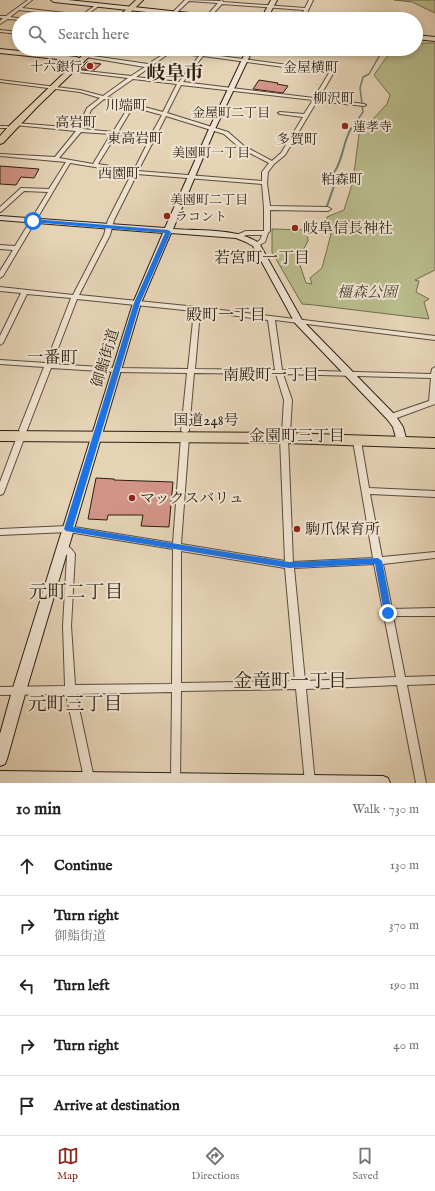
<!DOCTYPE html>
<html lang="en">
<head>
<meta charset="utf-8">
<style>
  body { margin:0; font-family:"IM FELL English","Noto Serif JP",serif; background:#f2f2f2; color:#202124 }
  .stop { position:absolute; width:12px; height:12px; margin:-9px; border:3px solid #1a73e8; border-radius:50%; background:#fff }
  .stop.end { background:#1a73e8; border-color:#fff; box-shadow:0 1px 4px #0008 }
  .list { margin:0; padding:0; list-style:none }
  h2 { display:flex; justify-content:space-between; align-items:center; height:52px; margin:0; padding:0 16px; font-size:17px }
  h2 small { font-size:13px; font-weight:400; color:#757577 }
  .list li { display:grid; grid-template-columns:26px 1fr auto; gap:12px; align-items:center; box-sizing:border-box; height:60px; padding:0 16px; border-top:1px solid #e0e0e0 }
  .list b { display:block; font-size:15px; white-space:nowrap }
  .list p { margin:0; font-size:13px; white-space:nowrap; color:#757577 }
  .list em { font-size:13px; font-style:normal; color:#757577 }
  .icon { flex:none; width:22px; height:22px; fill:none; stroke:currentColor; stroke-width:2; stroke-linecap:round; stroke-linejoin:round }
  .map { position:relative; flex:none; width:435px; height:783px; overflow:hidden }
  .search { position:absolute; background:#fff; box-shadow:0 2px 6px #0003; left:12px; right:12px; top:12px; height:44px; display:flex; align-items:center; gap:10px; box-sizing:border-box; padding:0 14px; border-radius:22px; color:#757577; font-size:15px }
  .sheet { height:352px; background:#fff }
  nav { display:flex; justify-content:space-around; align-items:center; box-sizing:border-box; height:56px; border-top:1px solid #e0e0e0; background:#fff; font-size:11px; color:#757577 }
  nav a { display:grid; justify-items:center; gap:2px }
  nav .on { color:#8f2418 }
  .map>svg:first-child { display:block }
</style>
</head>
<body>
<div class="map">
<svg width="435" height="783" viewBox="0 0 435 783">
  <rect width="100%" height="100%" fill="#e5d3b6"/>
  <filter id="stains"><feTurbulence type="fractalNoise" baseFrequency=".005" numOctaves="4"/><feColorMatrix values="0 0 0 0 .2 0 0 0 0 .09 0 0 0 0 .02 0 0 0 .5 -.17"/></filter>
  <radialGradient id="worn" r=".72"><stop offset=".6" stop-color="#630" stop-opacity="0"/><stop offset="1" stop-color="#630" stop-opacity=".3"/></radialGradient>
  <path fill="#b8bb8b" stroke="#726d4e" d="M394,0H435V13L412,2Z
    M416,43H435V270L415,280L419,281L416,292L429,299L424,302L429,319L314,305L302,304L272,252V229L307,230L308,241L298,259L306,283L312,284L310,278L322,268L331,234L326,229L327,217L344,210L353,181L359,134L387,104L390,95L374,75C390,53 387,49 416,49Z"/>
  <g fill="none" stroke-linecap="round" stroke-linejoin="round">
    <path stroke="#6c7a73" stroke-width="1.5" d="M352,128L363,112L360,88L363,77L369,74L381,53L391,49"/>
    <path stroke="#6c7a73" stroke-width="2" d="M327,206L334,186L333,174C344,160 342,142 352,127"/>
  </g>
  <path fill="#d29487" stroke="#2c1f11" d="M87,62L101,64L94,70L80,69Z
    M259,80L278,83L277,84L288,86L283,93L253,89Z
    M0,166L39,169L34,178L21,177L16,185L0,184Z
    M96,478L114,479V480L173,482L169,527L141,526L143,515H108L107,520L88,519Z"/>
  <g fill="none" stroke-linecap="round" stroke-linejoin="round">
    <g stroke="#5a4c3a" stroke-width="2">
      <path id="street" d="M28,0H32L22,8L82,15L97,4L100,5L81,19H77L79,17L19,10L10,17L24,19L19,20L8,19L0,24V21L3,18H0V16H6Z
        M185,0L220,1L222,0L223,2L305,8L309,0H313L304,19H300L304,10L222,4L208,19H204L218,3L189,1L175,14H173V12Z
        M0,30L19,32V34L0,32Z
        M154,49H173L174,50L201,54L205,49H209L205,54L334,71V72L319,98L364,104L366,105L364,106L317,101L285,155L274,164L268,172L267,183L270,206L328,207L331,209L328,211L270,210V231L268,233L265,242L256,247L253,245L260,240L262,235H247L237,238L234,236L246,231H264V208L262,184L137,174L114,220L110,235L79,295L197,307L435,336V340L275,320L282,370L431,374L432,369L435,367V404L394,419H388L387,417L388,415L429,401L431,378L283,374L292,400L290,433L286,435L282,433L284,400L276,374L194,373L189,431L185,433L181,431L187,373L117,372L51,368L27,430L26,432H20L19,430L44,367L0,364V360L46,363L71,298L27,294L3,343L0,345V336L21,293L0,291V287L73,295L104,235L108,220L132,173L70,163L3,276L0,278V271L13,250L0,249V245L15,246L48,192L24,191L2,211L0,212V207L21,188L49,189L66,162L0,156V154L55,157L76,131L15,125L13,124L15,123L78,128L87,108L100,98L80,92L0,82V80L80,90L103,96L128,78L70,71L68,70V69L131,76L145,67L86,57L84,56L86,55L148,64L167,52ZM171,52L199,56L179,82L136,77ZM203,56L329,73L314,98L183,82ZM133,79L177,84L163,112L107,97ZM181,85L313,100L304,114L280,112L278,113L280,114L303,117L281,153L272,161L244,146L228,132L167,113ZM104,99L129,106L113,132L83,129L91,110ZM133,107L162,115L151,135L118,132ZM166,116L224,134L240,148L269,163L262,172V181L138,171L155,138L156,137V136ZM81,132L111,134L93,164L59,158ZM116,135L150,138L134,170L98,164ZM77,299L194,311L188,369L117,368L52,364ZM200,311L268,320L275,370L195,369Z
        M0,126H7L9,127L7,128H0Z
        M18,434H21L25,436L4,492L3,494L0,495V482Z
        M182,435H185L189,437L181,544L285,561L280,438L284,436L288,438L293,562L373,558L353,441L354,439H357L361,441L369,488L435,491V497L370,494L382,557L435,552V558L383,564L392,609L435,608V616H393L405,677L435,676V684L407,685L426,783H416L397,685L306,689L315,783H305L296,689L181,691L180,783H172L171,781L172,692L76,694L95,783H85L66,694L0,695V687L65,686L63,626L67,555L59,547L60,545C66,543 72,549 75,554L71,626L75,685L172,684L173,549L68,532L0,535V529L68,526L173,543L181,437ZM181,551L285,568L295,681L181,683ZM374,564L396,677L305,681L294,568Z"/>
    </g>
    <g stroke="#2c1f11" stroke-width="2">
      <path id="secondary" d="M51,0H68L227,17L230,19H212L54,2Z
        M271,0H277L267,19H261Z
        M416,35L435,37V41L416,39Z
        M0,49L77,57L80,59L77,61L0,53Z
        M247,49H253L215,129L173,229C199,231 237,228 259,243L302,320L395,415L403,427L407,442L406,445H398L393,427L387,419L295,323L253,246L246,242L236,238L171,233L141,303L26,691L7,759L5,764L0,766V734L12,691L133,303L163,233L0,220V216L165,228L209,129Z
        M0,771L383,776L388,778L390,783H0Z"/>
    </g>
    <g stroke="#2c1f11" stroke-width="2">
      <path id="highway" d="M136,0H143L124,19H116Z
        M89,49H97L37,107L3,143L0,144V136L8,127Z
        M0,431L284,433L435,438V448L284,443L0,441Z"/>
    </g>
    <use href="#street" fill="#eee2d0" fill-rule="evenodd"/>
    <use href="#secondary" fill="#eee2d0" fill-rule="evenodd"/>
    <use href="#highway" fill="#e5d3b6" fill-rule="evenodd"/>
  </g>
  <path fill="#1a73e8" d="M33,219L168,230L171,232L140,303L73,527L289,562L378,558L382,561L392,613L391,616H385L384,613L375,564L289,568L66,531L64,529L134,303L165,233L31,222V220Z"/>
  <g fill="#8f2418" stroke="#eee2d0" stroke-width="1.5">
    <circle cx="90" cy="66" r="4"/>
    <circle cx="345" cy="126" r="4"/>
    <circle cx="167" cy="216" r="4"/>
    <circle cx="295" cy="228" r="4"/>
    <circle cx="132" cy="498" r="4"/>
    <circle cx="297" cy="529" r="4"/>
  </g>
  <g text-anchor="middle" stroke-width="4" stroke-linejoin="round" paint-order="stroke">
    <g font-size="13" fill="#2c1f11" stroke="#eee2d0" text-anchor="start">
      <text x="82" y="71" text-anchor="end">十六銀行</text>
      <text x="353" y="131">蓮孝寺</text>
      <text x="175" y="221">ラコント</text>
    </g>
    <g font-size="13" fill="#2c1f11" stroke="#eee2d0">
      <text x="231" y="117">金屋町二丁目</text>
      <text x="211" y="157">美園町一丁目</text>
      <text x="209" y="204">美園町二丁目</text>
    </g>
    <g font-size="14" fill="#2c1f11" stroke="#eee2d0">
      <text x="311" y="72">金屋横町</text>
      <text x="334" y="103">柳沢町</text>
      <text x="126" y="110">川端町</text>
      <text x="76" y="127">高岩町</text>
      <text x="135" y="143">東高岩町</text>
      <text x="297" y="144">多賀町</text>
      <text x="119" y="178">西園町</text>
      <text x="342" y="184">粕森町</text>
    </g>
    <g font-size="15" fill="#2c1f11" stroke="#eee2d0" text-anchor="start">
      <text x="303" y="233">岐阜信長神社</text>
      <text x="140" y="503">マックスバリュ</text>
      <text x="305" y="534">駒爪保育所</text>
    </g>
    <g font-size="15" font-style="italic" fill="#4f4630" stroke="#eee2d0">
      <text x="367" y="297">橿森公園</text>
    </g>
    <g font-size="15" fill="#2c1f11" stroke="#eee2d0">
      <text transform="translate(105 358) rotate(-73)" y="5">御鮨街道</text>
      <text x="206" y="425">国道248号</text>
    </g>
    <g font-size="16" fill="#2c1f11" stroke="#eee2d0">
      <text x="262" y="263">若宮町一丁目</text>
      <text x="226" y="320">殿町一丁目</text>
      <text x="271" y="380">南殿町一丁目</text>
      <text x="297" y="441">金園町三丁目</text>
    </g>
    <g font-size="17" fill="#2c1f11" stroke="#eee2d0">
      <text x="52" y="363">一番町</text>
    </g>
    <g font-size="19" font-weight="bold" fill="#2c1f11" stroke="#eee2d0">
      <text x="175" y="79">岐阜市</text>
    </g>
    <g font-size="19" fill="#2c1f11" stroke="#eee2d0">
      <text x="76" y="598">元町二丁目</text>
      <text x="290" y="687">金竜町一丁目</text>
      <text x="75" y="710">元町三丁目</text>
    </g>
  </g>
  <rect width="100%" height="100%" filter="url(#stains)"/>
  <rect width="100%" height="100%" fill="url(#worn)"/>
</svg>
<div class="stop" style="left:33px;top:221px"></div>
<div class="stop end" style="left:388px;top:613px"></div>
<div class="search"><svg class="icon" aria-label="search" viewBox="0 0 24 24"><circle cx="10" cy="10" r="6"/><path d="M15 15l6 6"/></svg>Search here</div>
</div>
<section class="sheet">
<h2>10 min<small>Walk · 730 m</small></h2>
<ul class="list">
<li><svg class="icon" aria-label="ahead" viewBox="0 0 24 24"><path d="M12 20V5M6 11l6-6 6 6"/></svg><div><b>Continue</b></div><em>130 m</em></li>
<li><svg class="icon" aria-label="right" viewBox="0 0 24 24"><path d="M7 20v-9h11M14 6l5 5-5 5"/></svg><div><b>Turn right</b><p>御鮨街道</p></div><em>370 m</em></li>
<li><svg class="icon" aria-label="left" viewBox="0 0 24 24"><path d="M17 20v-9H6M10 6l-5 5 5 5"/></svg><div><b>Turn left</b></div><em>190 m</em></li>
<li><svg class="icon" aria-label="right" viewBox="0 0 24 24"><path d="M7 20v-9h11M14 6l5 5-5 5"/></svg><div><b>Turn right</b></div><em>40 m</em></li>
<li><svg class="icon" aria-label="arrive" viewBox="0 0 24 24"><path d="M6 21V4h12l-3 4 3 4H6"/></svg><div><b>Arrive at destination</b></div></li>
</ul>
</section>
<nav>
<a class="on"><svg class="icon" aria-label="map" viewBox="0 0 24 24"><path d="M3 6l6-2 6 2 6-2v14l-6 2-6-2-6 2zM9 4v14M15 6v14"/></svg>Map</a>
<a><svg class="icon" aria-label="directions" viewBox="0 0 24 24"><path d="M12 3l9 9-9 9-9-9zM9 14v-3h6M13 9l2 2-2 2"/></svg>Directions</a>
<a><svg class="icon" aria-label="saved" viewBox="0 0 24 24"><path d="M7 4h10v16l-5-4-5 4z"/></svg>Saved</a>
</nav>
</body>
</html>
